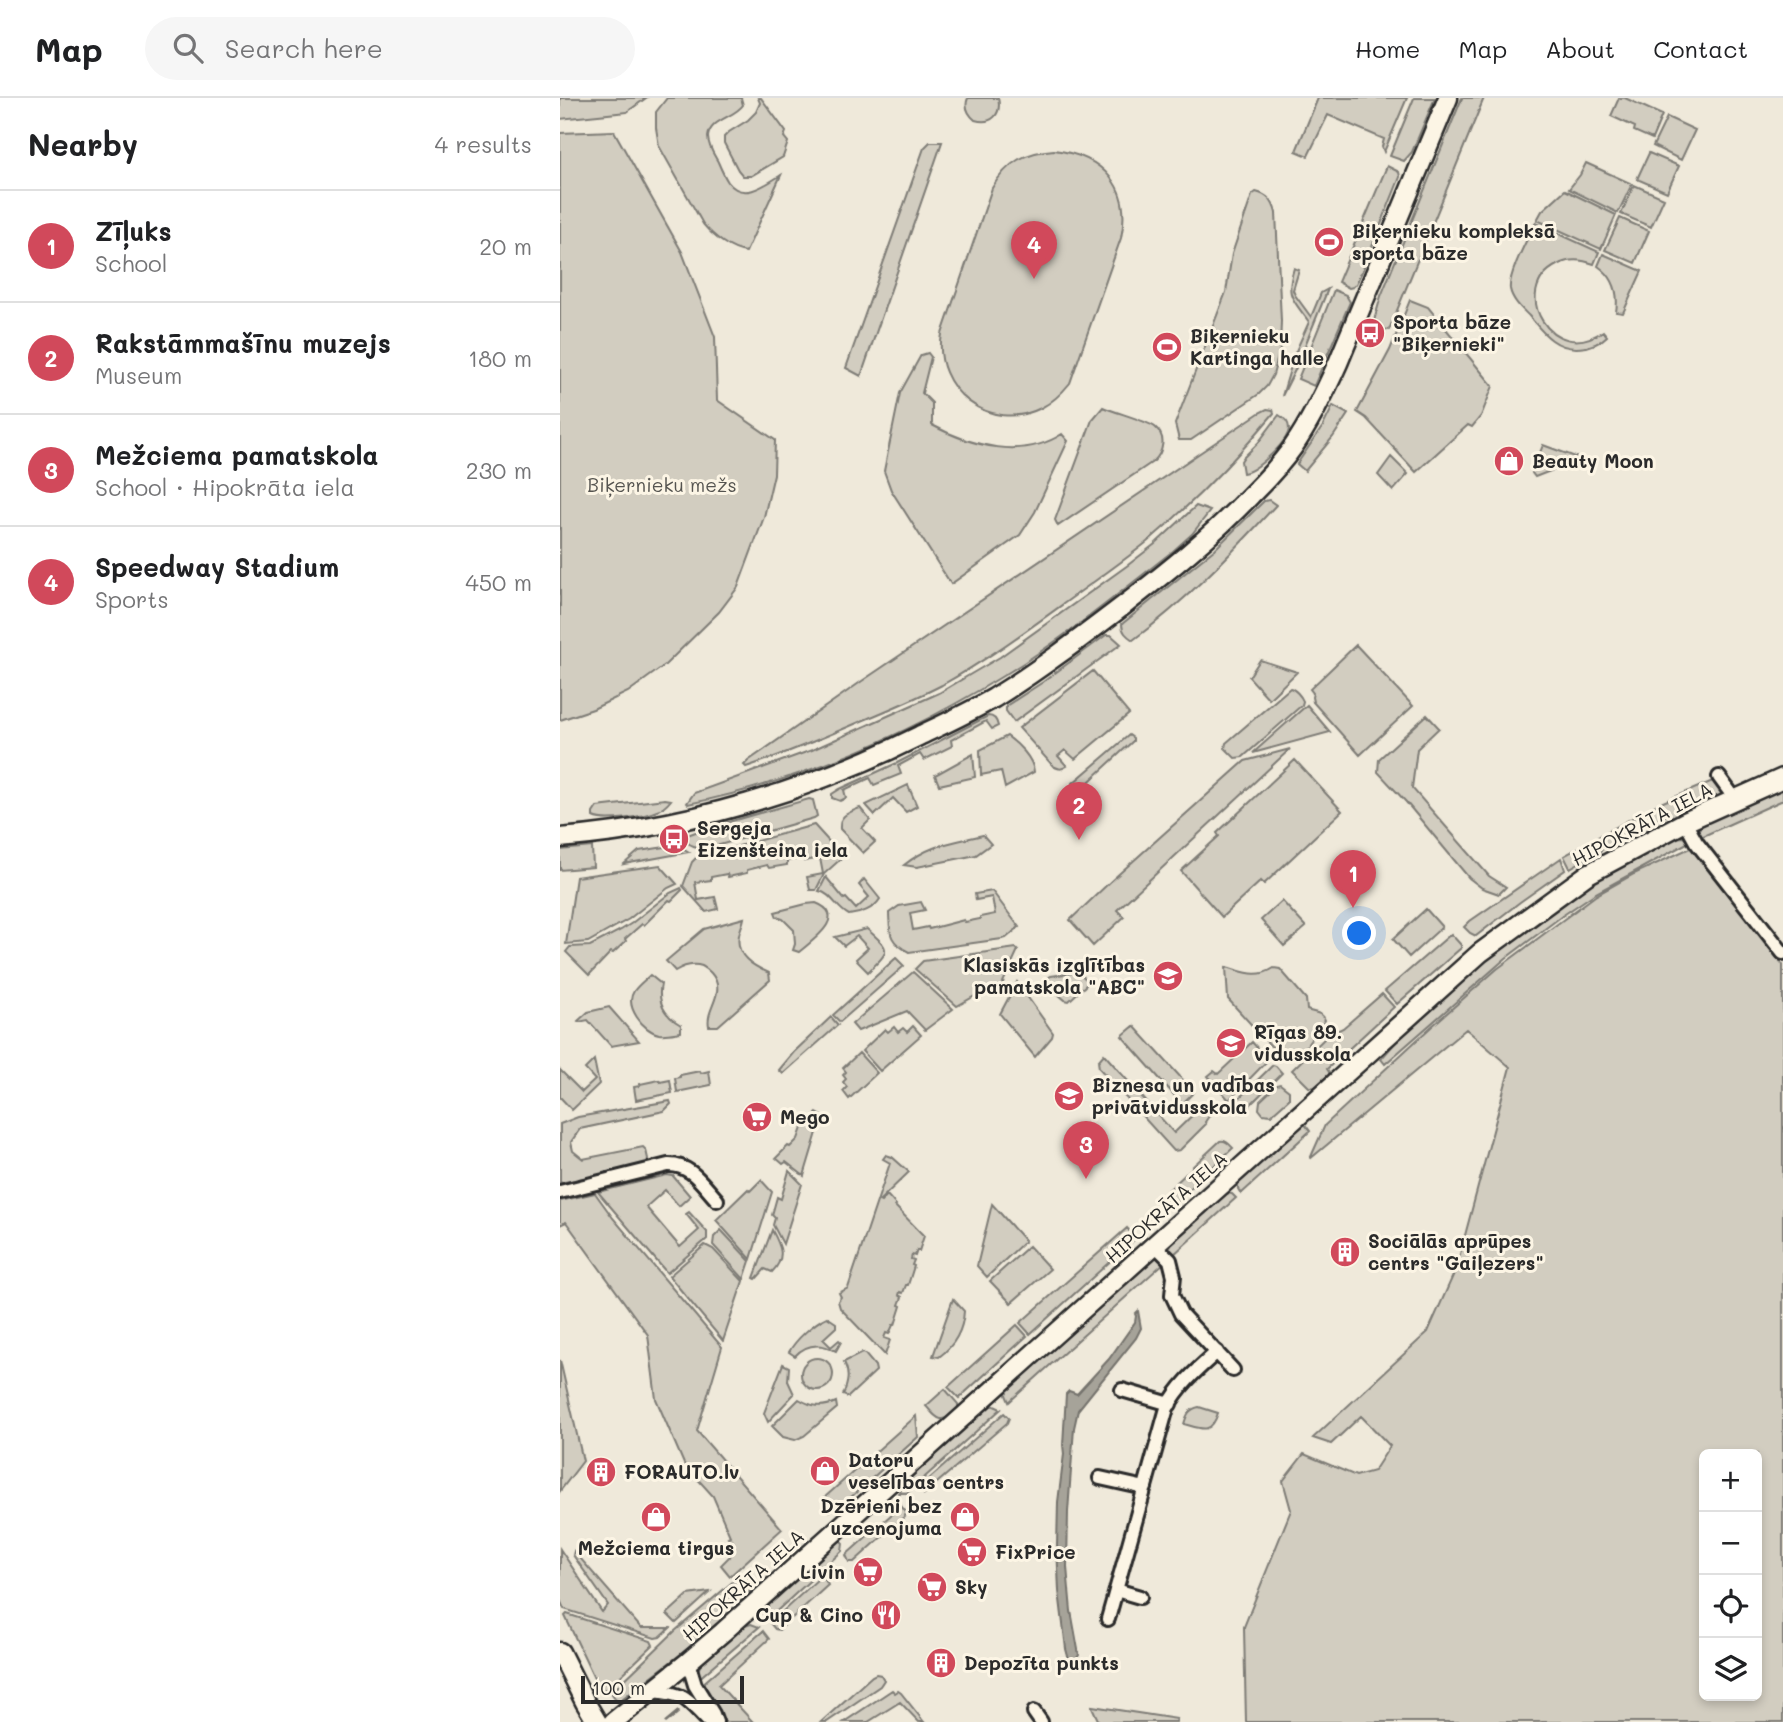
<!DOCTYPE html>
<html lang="en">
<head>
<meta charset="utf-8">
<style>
  body { margin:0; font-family:Mali,sans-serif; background:#f6f6f6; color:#202124 }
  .controls { position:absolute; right:21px; bottom:21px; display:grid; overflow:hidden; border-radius:10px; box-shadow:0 4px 10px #0003 }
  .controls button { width:63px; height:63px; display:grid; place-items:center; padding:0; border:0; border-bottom:2px solid #e0e0e0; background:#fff; color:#202124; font:35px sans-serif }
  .scale { position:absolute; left:21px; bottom:18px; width:163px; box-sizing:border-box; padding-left:7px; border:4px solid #2b2b2b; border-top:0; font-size:19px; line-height:24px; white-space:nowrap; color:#2b2b2b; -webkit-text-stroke:5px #fcf5e5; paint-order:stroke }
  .you { position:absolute; left:800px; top:836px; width:24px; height:24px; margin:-18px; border:5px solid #fff; border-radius:50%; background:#1a73e8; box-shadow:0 0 0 10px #1a73e833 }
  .badge { display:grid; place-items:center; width:46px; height:46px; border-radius:50%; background:#d1495b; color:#fff; font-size:23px; font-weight:700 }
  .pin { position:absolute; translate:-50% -58px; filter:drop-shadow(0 2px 4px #0008) }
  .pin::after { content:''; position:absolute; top:37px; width:24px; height:21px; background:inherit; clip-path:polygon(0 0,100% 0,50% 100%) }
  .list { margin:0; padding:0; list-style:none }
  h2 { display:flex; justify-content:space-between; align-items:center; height:91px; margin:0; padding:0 28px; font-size:30px }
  h2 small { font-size:23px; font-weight:400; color:#757577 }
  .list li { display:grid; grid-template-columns:46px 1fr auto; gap:21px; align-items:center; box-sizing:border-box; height:112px; padding:0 28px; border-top:2px solid #e0e0e0 }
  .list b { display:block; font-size:26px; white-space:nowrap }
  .list p { margin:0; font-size:23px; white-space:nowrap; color:#757577 }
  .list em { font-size:23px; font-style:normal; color:#757577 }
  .icon { flex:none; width:38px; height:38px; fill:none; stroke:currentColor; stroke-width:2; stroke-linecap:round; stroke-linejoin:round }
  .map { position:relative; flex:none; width:1223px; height:1624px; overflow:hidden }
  header { display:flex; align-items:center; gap:42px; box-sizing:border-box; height:98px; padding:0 35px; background:#fff; border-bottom:2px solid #e0e0e0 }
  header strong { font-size:33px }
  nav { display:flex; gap:38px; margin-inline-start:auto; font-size:24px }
  .search { width:490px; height:63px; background:#f6f6f6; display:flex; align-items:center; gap:18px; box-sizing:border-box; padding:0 24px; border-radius:38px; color:#757577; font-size:26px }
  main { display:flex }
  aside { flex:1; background:#fff }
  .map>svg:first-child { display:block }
</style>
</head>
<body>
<header>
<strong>Map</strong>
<div class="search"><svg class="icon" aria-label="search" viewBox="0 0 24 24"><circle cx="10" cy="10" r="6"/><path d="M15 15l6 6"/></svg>Search here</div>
<nav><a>Home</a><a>Map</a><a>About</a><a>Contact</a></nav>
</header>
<main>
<aside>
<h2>Nearby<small>4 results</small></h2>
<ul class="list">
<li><span class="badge">1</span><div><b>Zīļuks</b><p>School</p></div><em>20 m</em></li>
<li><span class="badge">2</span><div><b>Rakstāmmašīnu muzejs</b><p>Museum</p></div><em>180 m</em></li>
<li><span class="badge">3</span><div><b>Mežciema pamatskola</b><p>School · Hipokrāta iela</p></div><em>230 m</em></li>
<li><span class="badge">4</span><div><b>Speedway Stadium</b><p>Sports</p></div><em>450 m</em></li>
</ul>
</aside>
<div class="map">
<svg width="1223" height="1624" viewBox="0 0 1223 1624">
  <rect width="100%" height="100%" fill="#efe9da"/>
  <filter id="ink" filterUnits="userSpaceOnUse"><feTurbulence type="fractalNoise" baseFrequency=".0143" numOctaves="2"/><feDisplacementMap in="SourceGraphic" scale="14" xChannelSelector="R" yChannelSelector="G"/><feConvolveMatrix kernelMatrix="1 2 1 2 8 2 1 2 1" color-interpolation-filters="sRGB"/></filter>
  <g filter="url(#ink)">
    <path fill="#d2cdc0" stroke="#7e7c76" stroke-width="2" fill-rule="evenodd" d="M0,0H86L67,14L0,21Z
      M107,0H181L183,7C174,20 150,21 148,39C148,48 154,57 158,64C161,71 164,78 168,84C183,104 205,87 221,77L186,154C170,152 153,138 143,126L99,48L96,30V14Z
      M198,0H201L226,34L224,39L228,44L223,59L191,78H183L178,72L164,45V39L169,34L188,22L196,14L200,5Z
      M408,0H438C442,16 432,27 415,22C408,16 404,9 408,0Z
      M758,0H847L824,54L822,49L824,41L768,17L748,58L736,53Z
      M854,0H875L852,54L844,63L830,58Z
      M902,0H924L829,232L812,230L821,198Z
      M1059,0H1065L1102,17L1092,41L1074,33L1075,29L1051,18Z
      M1107,19L1135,32L1121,62L1093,48Z
      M54,33L122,154L155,239L157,302L215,342L214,376L204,419L178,489L159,514L105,567L68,594L33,611L0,622V35Z
      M370,44H382L301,278L286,270L364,50Z
      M494,52C544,58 572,90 561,140L510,285C502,295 493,304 481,310C430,336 372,291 382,236L432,90C447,64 465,54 494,52Z
      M1089,55L1119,68L1107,94L1077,81Z
      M1026,65L1072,86L1058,115L1009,91L1020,77Z
      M827,68L839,74L840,79L803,171L796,186L793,189L789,190L778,184Z
      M1074,87L1104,100L1091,129L1061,116Z
      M1005,92L1056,117L1041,151L977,122L982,113Z
      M696,94C708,97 713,103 716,115L721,223L720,251L713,277L707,288L699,296L631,342H619L615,326L666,194L672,156L692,97Z
      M1060,120L1089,133L1075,165L1045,152Z
      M975,125L1039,154L1034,166C1021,161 1009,160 997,167C948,192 992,269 1043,233L1047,238C1033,252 1008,254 992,242C983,236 976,226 969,218C962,211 952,202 950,191C948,176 968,140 975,125Z
      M1043,156L1082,173L1063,215L1056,214C1059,195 1054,179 1038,168Z
      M734,170L739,172L733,192L735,197L751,219L761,195L768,191L735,272L722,298L735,255L749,224C733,201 725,199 734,170Z
      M774,192L786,197L790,204L754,288L738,281Z
      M850,202L868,209L933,288L921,318L912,329L908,327L856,374L806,320L797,314L830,252Z
      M368,255L371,259L362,295L372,305V327C411,348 462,362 502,336L508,343L475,414L460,437L391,486L331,392L324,373L340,295L361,257Z
      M773,308L788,316L773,339L745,373L737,366L763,328Z
      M543,309C554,314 587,323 595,329C607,339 603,354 594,363L498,428L495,422L532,322Z
      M707,311L713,312L714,315C676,361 633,405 587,444C561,465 533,484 506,504C466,533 425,563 382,587C357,600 330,611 304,622C265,639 226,656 186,669L184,667L188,663L302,583L699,315Z
      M719,317C726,321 731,327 728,335C723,348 695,374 683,375L681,363L683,360L698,345Z
      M983,347L1021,361L975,379L972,375Z
      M831,359L848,376L833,393L818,377Z
      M709,402L716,407C672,455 625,504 573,542C567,538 562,534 562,526L655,451L704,403Z
      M636,408L650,413L632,436L613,453C559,495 505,540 446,576C348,637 241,683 128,706L127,705L134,695L252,652L379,595L411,576L440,559L568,467L595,446Z
      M546,537H551L561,546L454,624L446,613V608L483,584Z
      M796,547L853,608L800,657L753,604L752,599L753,595L750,591Z
      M700,562L737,574L709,601L689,579Z
      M533,573L569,616L515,661L505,652L498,658L507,668C501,672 499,671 493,668L459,630Z
      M730,590C735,591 741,598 743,603L742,607L683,659L675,660L665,650L666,645Z
      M747,607L770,634L693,655Z
      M867,617L879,630L857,651L852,690L929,778L946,789L939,796L922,790L909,780L846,704L818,674L819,661Z
      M428,618C434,618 437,623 438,628L432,631L426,623L391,642L392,648L364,662L360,656L338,668L341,676L314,687L310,680L284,692L286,700L280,703L272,700V696L280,691L337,665Z
      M569,637L573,640V643L519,693L513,685Z
      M447,638C458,646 473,660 474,674L445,690L441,673L421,677L420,652Z
      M730,651L557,812L564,819L533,848L510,822L551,783L685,663Z
      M413,656L415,679L379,687L375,677Z
      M735,662L782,713L704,786L701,783L662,819L621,773L659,738L657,735Z
      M1155,682L1163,694L1161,698L1118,718H1101L1010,770L1004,758L1096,707Z
      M348,687L357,708L346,714L333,700L315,717L306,707Z
      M1223,690V702L1141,739L1139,737L1138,732L1143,726Z
      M105,701L111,702C107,707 103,711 97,713C84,719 45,725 33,719V715L37,709Z
      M249,701L253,702L257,718L254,720L149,750C137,751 130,747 119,740L144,731Z
      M300,710L310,722L302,730L315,744L303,755L280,731C279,717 288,715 300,710Z
      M254,727L283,759L264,776L256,792H250L247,779L263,776L260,760L244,763L243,760L227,763V767L209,770L207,767L187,772V775L168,779L167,776L151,779V782L135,784L138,802L155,799L158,811L146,814L123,788L132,764L136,760Z
      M423,737L431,746L416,757L357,769L344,767C371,746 391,745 423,737Z
      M1123,739L1129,744L1034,796L1002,818L946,860L825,966L821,961L843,936L863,917L938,851L1006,800L1047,775L1114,740Z
      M118,747L129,754L64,766L79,753Z
      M32,749L33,769L0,772V752Z
      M1132,749L1141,763L1223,867V1624H686L684,1529L731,1412L723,1383L744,1356L796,1378L814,1373L830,1348L801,1318L771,1346L753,1340L868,1234L896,1171L950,969L906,931L750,1061L765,1027L871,929L937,871L1035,798L1074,776ZM1144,1356H1197V1598H1144Z
      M1001,760L1005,772L960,804L916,838L910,835L904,829L910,823Z
      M100,767L117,786L108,790L69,821L28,844L6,846L16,779Z
      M266,779L284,801L286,800L296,811L309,799L299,787L304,781L320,801C314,811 300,816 289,817C277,811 271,795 259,793Z
      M121,790L122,792L111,803L109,802L84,827L82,826L65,841L66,843L53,855L51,854L29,877L6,854L10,849L30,848L61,832L72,825L110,795Z
      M432,793L459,829L446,840L442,841L349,854C328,843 330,835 329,815L339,808L361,804L365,812L350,815L353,832L368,829L369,831L404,822L405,824L420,821V819L435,816L432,799L416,802L415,796Z
      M722,803L746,829L724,848L701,822Z
      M256,805C289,818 253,842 239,854L233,852L235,846L234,832L223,821L217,819L215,814L246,806Z
      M866,811L882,829L849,859L833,841Z
      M184,820C183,826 180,831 179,837C175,858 193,868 209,875L210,882L158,928H149C145,910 168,894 151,875C150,874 144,869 142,868C133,865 123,868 115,873L106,863L144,831Z
      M307,831C331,852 331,852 308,874L297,863L296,861L308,850L297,838L284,848L275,839Z
      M891,836L901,847V850L837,906L825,893Z
      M456,850L458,852L440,891L429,890L397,908L355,871L363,863Z
      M336,860L344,868L280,924L273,917Z
      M666,869C685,874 697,881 714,870L720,871L746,901L747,912C754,915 763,914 765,922L739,958L719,957L668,901Z
      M353,874L393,911L365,932L347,913L298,933L292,926Z
      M518,874L527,882V886L509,903L505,902L486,886V881L491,878Z
      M90,877L101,886C97,904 105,918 121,927V934C114,935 106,937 99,936C83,933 64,908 74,893C78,887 85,882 90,877Z
      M457,884L493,935L492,939L475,959L440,916Z
      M822,896L834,909L767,971L769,974V978L756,990L749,989L732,972L768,937L783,930Z
      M49,909L79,943L51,948L28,922L19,924L18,923L28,914Z
      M271,919L278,927L223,976L219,972L234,954Z
      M353,928L361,937L320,973L302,953L325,931L328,934L334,929L338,934L343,930L347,934Z
      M574,928L634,994L622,1006L562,938Z
      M692,944L708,962L669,1002L648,978L654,973L658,976Z
      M299,955L317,975L289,1001L283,993L287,989L283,984L286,981L283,977L286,974L283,970Z
      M544,956L614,1035L643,1007L651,1015L645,1024L646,1026L620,1052L614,1053L539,970L538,963Z
      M34,962L39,986L12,1012L0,999V972L22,994L35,982L25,971Z
      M713,967L716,968L722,975L682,1015L673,1006Z
      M140,973L141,975L149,973L151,987L117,994L115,980L120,979V977Z
      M99,982L100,984L110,982L112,995L76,1002L74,989L80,988V986Z
      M720,986L729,993V1001L711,1017L703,1016L699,1011L700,1003L717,987Z
      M110,1003L111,1006L104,1013L20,1031L11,1044L13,1053L23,1061L83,1049L86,1052L88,1061L86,1067L0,1085V1026L18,1019Z
      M257,1015L262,1018L244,1078L226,1064L223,1066L216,1060L228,1048L230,1049L238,1041L242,1030Z
      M744,1025L750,1033L681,1096L678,1091V1083Z
      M660,1043C666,1042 669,1046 673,1050L641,1080L632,1069Z
      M326,1057L332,1059L349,1074L319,1103L321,1104L327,1097L336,1107L335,1108L364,1138L359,1153L357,1152L355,1158L352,1157L351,1161L354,1162L352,1167L354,1168L348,1187H346L343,1195L340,1194L339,1197L342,1199L339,1207L341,1208L335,1227H333L329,1236L326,1235L324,1240L330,1242L325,1257L280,1210L278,1203L281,1199L279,1195L288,1190L330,1065L323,1061Z
      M630,1072L639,1082L610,1110L600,1100Z
      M229,1073L242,1086L223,1146L213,1127L215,1120L212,1117L217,1099L221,1101Z
      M107,1077L113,1078L130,1098L119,1108L105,1092L86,1109L120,1149L139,1132L126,1116L129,1114L147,1134V1141L107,1175L38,1094Z
      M201,1082L212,1094L191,1161L156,1122L188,1091L190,1093Z
      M35,1095L53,1120L162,1249L137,1333L222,1431L170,1478L161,1467L171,1457L167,1452L174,1445L168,1439L170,1438L153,1398L124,1366L96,1301L88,1237L6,1124L0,1127V1103Z
      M666,1095L672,1096L676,1100L613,1157L609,1153L612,1142Z
      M432,1106L465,1143L427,1179L417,1168Z
      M567,1130L576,1140L470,1236L460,1225Z
      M161,1132L190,1163L184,1181L153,1147L154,1139Z
      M212,1132C220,1147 227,1159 212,1174L205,1171L196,1181L194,1180Z
      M145,1147L153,1151L183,1183L163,1243L109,1178Z
      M469,1148L490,1171L451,1205L430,1183Z
      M595,1159H601L605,1164L449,1304L446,1297L447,1291Z
      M393,1201L404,1213C403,1233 395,1247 379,1259L373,1258Z
      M267,1219L276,1225V1229L263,1241L271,1249L279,1242L281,1244L276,1253C261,1245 247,1245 235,1258L229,1254C236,1241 254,1225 267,1219Z
      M457,1227L467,1238L399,1300L388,1289Z
      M302,1255L305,1256L315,1268L316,1273L288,1299L283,1297C288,1285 290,1276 284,1264Z
      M241 1276a16 16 0 1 1 32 0a16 16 0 1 1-32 0Z
      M0,1262L23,1363L0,1393Z
      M223,1266L229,1269L228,1283L234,1296L208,1324L204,1315Z
      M385,1291L398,1306V1312C381,1326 379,1323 366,1308Z
      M239,1301C252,1309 262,1310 276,1304L277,1310L244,1338L235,1342L223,1339L212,1328Z
      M432,1307L441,1311L347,1395H339L355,1375L423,1312Z
      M639,1309L658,1315C651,1337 642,1331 624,1326C627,1316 629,1311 639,1309Z
      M444,1315L449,1320L447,1325L364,1396L361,1388Z
      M356,1318L358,1339L280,1409L273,1410L269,1413L264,1404L265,1399Z
      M341,1408L346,1414L345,1418L294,1464H289L286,1457Z
      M280,1442L283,1445L282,1453L207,1522L204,1515L205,1509Z
      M0,1451L42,1514L48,1507L13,1457L14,1453L81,1530H110L100,1539L95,1540L4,1511L0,1502Z
      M182,1476L187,1478L196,1487C156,1533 106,1567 58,1604L52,1596L55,1591L115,1533Z
      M260,1479L264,1480L268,1487L219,1532L215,1531L210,1525Z
      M150,1494L116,1525L107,1516L128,1497Z
      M7,1516L91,1543L93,1547L47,1591L43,1592L39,1590L5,1518Z
      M191,1526L199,1529L137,1582V1576L141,1565L185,1528Z
      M203,1533L209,1541L159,1587L193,1624H165L140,1588Z
      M316,1576L321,1577L324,1582L320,1588L267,1624H261L312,1578Z
      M332,1592L335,1595L338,1593L341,1595L364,1624H359L340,1604L308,1624H284Z
      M532,1609V1608L617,1621L616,1624H539Z"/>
    <path fill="#a6a399" stroke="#75736d" stroke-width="2" d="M578,1213L581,1230L576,1240L518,1312L514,1330L508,1414L507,1469L511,1513L519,1557L515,1563L509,1562L506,1551L499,1493L497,1448L498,1404L504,1356L503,1347L506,1296L509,1293L517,1296L549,1261L575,1224L576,1218L575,1216Z"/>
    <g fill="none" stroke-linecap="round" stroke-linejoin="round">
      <path stroke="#75736d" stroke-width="3.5" d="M106,1624L118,1614"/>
      <g stroke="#2b2b2b" stroke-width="18">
        <path id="street" d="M1159,679L1175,701
          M1125,724L1136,744L1223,855
          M0,1094L108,1067C131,1066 142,1086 157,1102
          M595,1147L610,1162L614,1178L612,1197L621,1216L673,1272
          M562,1292L610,1306
          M540,1380L585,1390
          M556,1492L580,1499
          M548,1521L607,1310C619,1287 638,1271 657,1254
          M128,1564L135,1587L153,1616L156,1624
          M93,1593C127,1596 126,1601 149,1624
          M474,1614L481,1624"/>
      </g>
      <g stroke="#2b2b2b" stroke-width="23">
        <path id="secondary" d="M0,740C126,730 246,694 359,638C384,626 410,614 434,600C479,572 521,540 563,508C608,473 652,438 691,397C706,382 721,366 733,349C751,323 765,294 778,265L888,0
          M0,1554L25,1604L37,1624
          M53,1624L128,1564L163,1534L920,855L1028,776L1125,724L1223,680"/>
      </g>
      <use href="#street" stroke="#fcf5e5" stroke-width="12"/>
      <use href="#secondary" stroke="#fcf5e5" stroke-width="18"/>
    </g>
  </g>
  <defs>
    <g id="stadium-disc" transform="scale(1.575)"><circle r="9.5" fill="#d1495b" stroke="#fcf5e5"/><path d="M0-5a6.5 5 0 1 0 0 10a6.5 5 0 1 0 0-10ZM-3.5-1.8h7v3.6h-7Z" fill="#fff"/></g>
    <g id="bus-disc" transform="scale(1.575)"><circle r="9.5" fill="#d1495b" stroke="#fcf5e5"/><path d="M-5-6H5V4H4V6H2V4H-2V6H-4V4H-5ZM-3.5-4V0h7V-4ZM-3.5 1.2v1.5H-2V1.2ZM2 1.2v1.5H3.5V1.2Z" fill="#fff"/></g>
    <g id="shop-disc" transform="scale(1.575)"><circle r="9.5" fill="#d1495b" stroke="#fcf5e5"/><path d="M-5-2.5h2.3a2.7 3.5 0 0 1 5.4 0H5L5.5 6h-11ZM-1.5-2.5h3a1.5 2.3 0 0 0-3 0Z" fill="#fff"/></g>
    <g id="school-disc" transform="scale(1.575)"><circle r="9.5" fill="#d1495b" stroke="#fcf5e5"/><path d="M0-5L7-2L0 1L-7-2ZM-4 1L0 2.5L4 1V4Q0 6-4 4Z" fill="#fff"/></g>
    <g id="supermarket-disc" transform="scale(1.575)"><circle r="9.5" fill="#d1495b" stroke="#fcf5e5"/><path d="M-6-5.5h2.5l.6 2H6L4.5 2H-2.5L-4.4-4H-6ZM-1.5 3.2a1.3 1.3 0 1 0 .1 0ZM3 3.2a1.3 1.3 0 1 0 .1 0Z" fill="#fff"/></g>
    <g id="building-disc" transform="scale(1.575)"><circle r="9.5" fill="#d1495b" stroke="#fcf5e5"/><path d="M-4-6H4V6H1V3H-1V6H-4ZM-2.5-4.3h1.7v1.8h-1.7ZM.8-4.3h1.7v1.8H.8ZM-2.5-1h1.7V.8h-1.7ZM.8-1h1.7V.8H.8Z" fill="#fff"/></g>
    <g id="restaurant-disc" transform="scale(1.575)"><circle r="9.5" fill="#d1495b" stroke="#fcf5e5"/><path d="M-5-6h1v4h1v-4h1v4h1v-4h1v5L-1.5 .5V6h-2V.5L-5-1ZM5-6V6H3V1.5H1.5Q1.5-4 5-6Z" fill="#fff"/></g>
  </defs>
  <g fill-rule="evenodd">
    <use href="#stadium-disc" x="769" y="144"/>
    <use href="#bus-disc" x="810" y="235"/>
    <use href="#stadium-disc" x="607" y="249"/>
    <use href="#shop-disc" x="949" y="363"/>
    <use href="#bus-disc" x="114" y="741"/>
    <use href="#school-disc" x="608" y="878"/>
    <use href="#school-disc" x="671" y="945"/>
    <use href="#school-disc" x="509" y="998"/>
    <use href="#supermarket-disc" x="197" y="1019"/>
    <use href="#building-disc" x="785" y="1154"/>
    <use href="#shop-disc" x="265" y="1373"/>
    <use href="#building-disc" x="41" y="1374"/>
    <use href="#shop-disc" x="96" y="1419"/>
    <use href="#shop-disc" x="405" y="1419"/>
    <use href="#supermarket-disc" x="412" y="1454"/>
    <use href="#supermarket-disc" x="308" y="1474"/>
    <use href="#supermarket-disc" x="372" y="1489"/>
    <use href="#restaurant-disc" x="326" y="1517"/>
    <use href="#building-disc" x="381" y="1565"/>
  </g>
  <g text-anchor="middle" stroke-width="6" stroke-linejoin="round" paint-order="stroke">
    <g font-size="19" font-weight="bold" fill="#2b2b2b" stroke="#fcf5e5" text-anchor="start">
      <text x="792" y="140">Biķernieku kompleksā<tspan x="792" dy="22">sporta bāze</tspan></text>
      <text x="833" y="231">Sporta bāze<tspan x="833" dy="22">"Biķernieki"</tspan></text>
      <text x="630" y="245">Biķernieku<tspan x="630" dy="22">Kartinga halle</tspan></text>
      <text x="972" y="370">Beauty Moon</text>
      <text x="137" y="737">Sergeja<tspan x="137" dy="22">Eizenšteina iela</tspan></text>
      <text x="585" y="874" text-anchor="end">Klasiskās izglītības<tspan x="585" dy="22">pamatskola "ABC"</tspan></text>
      <text x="694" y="941">Rīgas 89.<tspan x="694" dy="22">vidusskola</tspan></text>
      <text x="532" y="994">Biznesa un vadības<tspan x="532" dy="22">privātvidusskola</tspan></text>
      <text x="220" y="1026">Mego</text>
      <text x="808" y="1150">Sociālās aprūpes<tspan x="808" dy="22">centrs "Gaiļezers"</tspan></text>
      <text x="288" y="1369">Datoru<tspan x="288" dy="22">veselības centrs</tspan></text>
      <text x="64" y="1381">FORAUTO.lv</text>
      <text x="382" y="1415" text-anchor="end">Dzērieni bez<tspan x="382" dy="22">uzcenojuma</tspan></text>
      <text x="96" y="1457" text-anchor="middle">Mežciema tirgus</text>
      <text x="435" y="1461">FixPrice</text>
      <text x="285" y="1481" text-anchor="end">Livin</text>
      <text x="395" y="1496">Sky</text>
      <text x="303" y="1524" text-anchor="end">Cup &amp; Cino</text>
      <text x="404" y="1572">Depozīta punkts</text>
    </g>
    <g font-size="19" fill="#555450" stroke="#fcf5e5">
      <text x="102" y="394">Biķernieku mežs</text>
    </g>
    <g font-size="19" fill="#2b2b2b" stroke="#fcf5e5">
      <text transform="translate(1082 726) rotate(-28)" y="7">HIPOKRĀTA IELA</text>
      <text transform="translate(606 1109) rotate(-42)" y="7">HIPOKRĀTA IELA</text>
      <text transform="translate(183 1487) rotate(-42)" y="7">HIPOKRĀTA IELA</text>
    </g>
  </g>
</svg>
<div class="controls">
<button>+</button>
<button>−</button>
<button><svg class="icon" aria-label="locate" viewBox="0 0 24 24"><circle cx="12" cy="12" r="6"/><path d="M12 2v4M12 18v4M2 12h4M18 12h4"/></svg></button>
<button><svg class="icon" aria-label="layers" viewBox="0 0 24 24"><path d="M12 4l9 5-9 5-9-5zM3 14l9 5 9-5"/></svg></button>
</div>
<div class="scale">100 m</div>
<div class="you"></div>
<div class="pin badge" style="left:793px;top:810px">1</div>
<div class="pin badge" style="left:519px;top:742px">2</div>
<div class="pin badge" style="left:526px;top:1081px">3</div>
<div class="pin badge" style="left:474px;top:181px">4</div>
</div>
</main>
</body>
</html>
